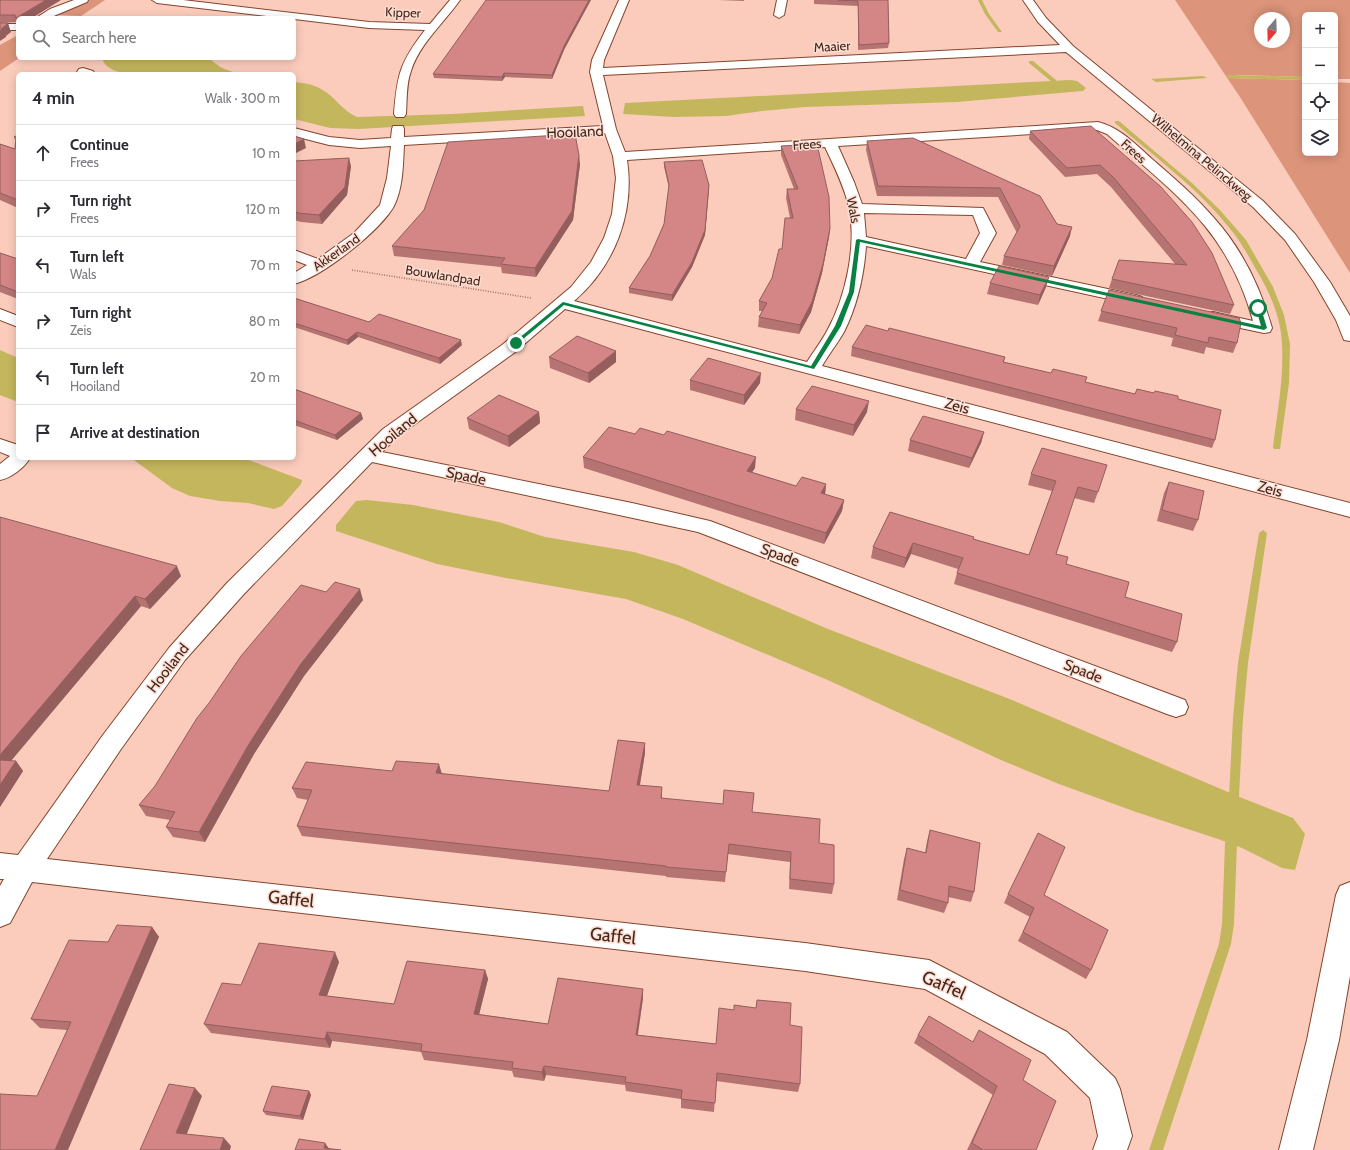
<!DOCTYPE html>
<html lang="en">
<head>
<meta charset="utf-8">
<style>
  body { margin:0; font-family:Cabin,sans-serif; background:#f2f2f3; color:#2b2b33 }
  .controls { position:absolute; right:12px; top:12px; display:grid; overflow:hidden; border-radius:6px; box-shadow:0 2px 10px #0003 }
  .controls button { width:36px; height:36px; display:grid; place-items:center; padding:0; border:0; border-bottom:1px solid #e1e1e2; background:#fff; color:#2b2b33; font:20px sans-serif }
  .compass { position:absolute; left:1254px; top:12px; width:36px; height:36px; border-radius:50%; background:#fff; box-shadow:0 2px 10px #0003; rotate:199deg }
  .stop { position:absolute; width:12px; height:12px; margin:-9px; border:3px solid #0b8043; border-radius:50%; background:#fff }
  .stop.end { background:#0b8043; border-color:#fff; box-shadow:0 1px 4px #0008 }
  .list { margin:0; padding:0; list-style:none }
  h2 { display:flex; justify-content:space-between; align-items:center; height:52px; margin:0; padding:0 16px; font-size:17px }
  h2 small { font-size:13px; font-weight:400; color:#7c7c81 }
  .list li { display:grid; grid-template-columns:26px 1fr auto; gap:12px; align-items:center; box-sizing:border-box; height:56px; padding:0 16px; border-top:1px solid #e1e1e2 }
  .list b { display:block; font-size:15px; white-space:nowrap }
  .list p { margin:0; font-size:13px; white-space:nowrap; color:#7c7c81 }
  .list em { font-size:13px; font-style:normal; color:#7c7c81 }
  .icon { flex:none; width:22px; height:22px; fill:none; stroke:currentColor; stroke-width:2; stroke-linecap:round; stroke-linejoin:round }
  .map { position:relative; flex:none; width:1350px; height:1150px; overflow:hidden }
  .search { position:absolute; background:#fff; box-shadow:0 2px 10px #0003; left:16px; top:16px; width:280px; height:44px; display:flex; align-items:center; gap:10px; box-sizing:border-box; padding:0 14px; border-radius:6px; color:#7c7c81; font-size:15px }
  .panel { position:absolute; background:#fff; box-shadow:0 2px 10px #0003; left:16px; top:72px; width:280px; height:388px; border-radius:6px }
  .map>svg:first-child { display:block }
</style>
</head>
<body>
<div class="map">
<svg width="1350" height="1150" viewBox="0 0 1350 1150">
  <rect width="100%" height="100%" fill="#fbccbc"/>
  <path fill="#dc947a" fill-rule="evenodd" d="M89,0H105L81,16L56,15L65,9Z
    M1175,0H1350V79H1335V15H1305V77L1238,75L1228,78L1305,80V153H1335V82L1350,83V273L1240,97ZM1260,18H1284V42H1260Z
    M18,35L19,58L0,71V45Z"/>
  <path fill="#c4b65d" d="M102,58H209C219,68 228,71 242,74H126C116,71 105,69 102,58Z
    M1226,75L1305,77V80L1228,78Z
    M1203,76L1207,78L1156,82L1151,79Z
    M1070,80L1077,81L1086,88L1083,91L957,102L805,107L762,111L726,116L674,117L623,114L625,103Z
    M294,82C303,83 313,84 321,89C335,96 342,111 357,117L453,114L583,106L585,116L359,129L330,128L294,119Z
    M0,350L18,358V402L0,395Z
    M131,458H243L302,480L301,484L282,506L274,509L248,503L220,501L190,496L172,488Z
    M367,500L413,505L499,522L545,537L634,552L678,565L828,629L1012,700L1242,798L1293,818L1305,834L1295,870L1282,868L1242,848L1218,839L1136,812L1059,784L1001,760L830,681L683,619L626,599L506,578L437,564L336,531V525L356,501Z"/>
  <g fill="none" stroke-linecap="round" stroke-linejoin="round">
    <path fill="#c4b65d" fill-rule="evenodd" d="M978,0H982L989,14L1002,32H998L985,14Z
      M1029,61H1033L1056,80V82H1052L1029,63Z
      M1115,121H1119L1192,183L1219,209L1246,240L1273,287L1284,315L1290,344L1289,383L1280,449H1274L1273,447C1277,413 1284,379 1282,344C1281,318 1270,293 1257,271C1249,257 1241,242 1231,230C1199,189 1155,157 1115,123Z
      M1263,530L1267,533L1248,663L1243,718L1239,797L1238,800L1234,802L1230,800L1229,797L1233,718L1238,663L1259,533Z
      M1231,838L1235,840L1237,843L1234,924L1231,944L1163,1150H1149L1219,944L1222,924L1225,843L1227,840Z"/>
    <g stroke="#85442c" stroke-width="2">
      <path id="minor" d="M74,0H88L87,2L49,18H36L50,9Z
        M152,0H183L369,22L430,24L450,0H460C444,23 420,43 411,71C406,84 407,100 406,114L404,117H396L394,114C397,75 400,62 425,30L369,28L294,19V18H283L157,3Z
        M619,0H629L604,60L603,68L1060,45L1038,22L1023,0H1033L1046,18L1073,46L1263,201L1295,234L1330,282L1350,316V341L1344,340L1336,320L1314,282L1285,240L1253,207L1066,52L603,75L616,129L625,152L1098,122C1121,128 1135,144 1152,159C1174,178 1196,197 1214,218C1242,249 1261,289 1272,328L1270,332L1264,333L1207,321L1205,317L1207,313L1213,312L1253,321C1244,287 1227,253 1205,226C1177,192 1140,163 1107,134L1097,130L838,146L854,182L862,204L983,208L996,233L980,262L1136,295L1142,297L1144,300L1142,303L1136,305L866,246C864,276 857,306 844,332C837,344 829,354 822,366L1350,503V517L565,309L514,353L397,437L382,452L632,503L710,521L1185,700L1188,707L1185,714L1176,717L1167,714L698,532L372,462L243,595L185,660L121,749L47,859L805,943L929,960L1067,1032L1115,1078L1120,1089L1132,1136L1127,1150H1093L1098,1136L1090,1098L1045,1054L925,989L805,971L32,882L10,923L0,927V886L4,879H0V853L18,855L103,735L169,648L227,583L383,429L502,345L571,287L591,262L604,238L612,214L616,178L613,156L605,133L404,145C403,165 403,188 394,206C380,231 322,277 294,284V273L307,265L294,260V250L318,259L354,233L380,205L387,178L391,146L360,148L329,145L294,136V128L329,137L360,140L391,138L392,129L393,126H403L404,129V137L603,126L590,72L592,60ZM825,147C834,166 844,186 849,207C857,245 846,297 827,331C821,342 814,351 807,362L574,301C615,266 635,212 627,160ZM864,213L973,215L980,233L966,259L866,237Z
        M777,0H787L784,15L779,18L774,15Z
        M0,24H18V30H0Z
        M83,68L93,71L95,74H78L77,72L79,69Z
        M0,309L18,316V327L0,320Z
        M0,439L18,445V458H30C24,468 11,478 0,480V464L10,456L0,452Z
        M1350,882V976L1339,1040L1313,1150H1279L1307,1040L1336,895L1340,886Z"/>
    </g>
    <path stroke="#9b7668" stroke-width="1.5" stroke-dasharray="1 1.5" stroke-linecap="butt" d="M352,270L531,298"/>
    <use href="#minor" fill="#fff" fill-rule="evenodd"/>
  </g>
  <path fill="#b57372" d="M0,0L18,18V22L0,23Z
    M718,0H744V1Z
    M814,0H888L889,43L888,48L858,50V6L814,4Z
    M564,50L552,79L505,77L502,81L434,78L433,74Z
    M1091,126L1234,305L1230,314L1109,288L1112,279L1175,264L1111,187L1097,174L1065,177L1029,139L1030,131Z
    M18,135V208L0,200V144L15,149L16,141L14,137Z
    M867,141L1040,196L1057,224L1070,236L1052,276L1002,265L1004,256L1017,233L998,197L877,196L866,150Z
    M781,146L830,228L829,237L822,273L811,312L799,334L758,327L759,317L762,311H759V301L772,278L782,249L790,218L786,198L787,189H794L781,155Z
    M294,161L351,166L347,195L322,224L301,222L294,220Z
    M664,162L709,189L705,235L692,267L672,301L629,293V288L650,256L664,224L669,188L664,167Z
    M580,164L573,220L536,277L502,273L501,267L394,256L392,246Z
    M0,253L18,259V299L0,292Z
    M990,283L1046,287L1038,305L987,294Z
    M1109,290L1237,343L1233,353L1206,347L1204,354L1171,346L1173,338L1098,321Z
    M294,298L369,322L462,345L440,364L358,337L348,345L294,327Z
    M888,331L1005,357L1004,362L1135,394L1137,389L1178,399L1215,440L1212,448L851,356L852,347Z
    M549,357L616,362L589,383L550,368Z
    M690,380L760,383L744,405L690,390Z
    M294,389L361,413L363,419L337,440L294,425Z
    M796,409L867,412L853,436L795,420Z
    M539,412L540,423L509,447L469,429L467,418Z
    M984,432L981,443L969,468L908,451L910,440Z
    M635,434L755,468L752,472L796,486L826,484L825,494L844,500L842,511L824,544L584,468L583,457Z
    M1031,474L1098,492L1094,503L1074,498L1056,554L1066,564L1125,597L1177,642L1172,652L954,584L957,573L958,569L911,554L904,568L871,558L873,547L890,512L973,539L1029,555L1052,491L1028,485Z
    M1169,482L1198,520L1193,531L1157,521L1164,493Z
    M0,517L181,576L150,609L141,606L11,761H16L23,771L0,807Z
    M326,592L363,600L304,676L254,754L205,842L173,837L166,827L170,820L146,816L139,805Z
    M645,743V753L640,785L662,798L752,812L819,843L834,884L832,894L789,889L790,862L728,854L725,882L666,877V876L302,836L297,826L308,800L297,798L292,788L392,771L441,774L609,791Z
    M930,830L974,892L971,902L948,897V903L944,913L897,900L904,859L907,848L925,853L927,841Z
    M1008,894L1044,895L1091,970L1086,979L1018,941L1030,917L1004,903Z
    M152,927L159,937L37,1096L67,1030L40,1028L31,1019L108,942Z
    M339,962L327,996L394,1004L485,970L488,979L479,1014L548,1024L643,989V998L638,1035L716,1044L790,1025L800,1084L798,1092L716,1081L714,1112L681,1108V1099L626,1091L625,1085L546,1075L544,1081L514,1077L512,1071L424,1060L421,1052L332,1041L330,1048L211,1033L204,1024L241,985Z
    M918,1035L973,1042L1023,1080L1036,1150H967L993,1095L914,1043Z
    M309,1091L311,1095L303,1120L266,1115L263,1111Z"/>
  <path fill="#945e5d" d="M46,0H61L32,18H18V22L16,18Z
    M589,0H591L564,50L552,79V75L564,46Z
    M8,23L11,32L6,36V37L0,41V31L1,29Z
    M504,73L505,77L502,81V77Z
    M304,139L306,148L294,154V144Z
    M579,155L580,164L573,220L536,277L535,268Z
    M349,158L351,166L347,195L322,224L319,215Z
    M709,185L705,235L692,267L672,301V295Z
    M1072,227L1070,236L1052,276L1054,266Z
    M830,228L829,237L822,273L811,312L799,334L800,325Z
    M1049,277L1046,287L1038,305L1040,295Z
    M357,332L358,337L348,345L347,340Z
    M461,340L462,345L440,364L439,358Z
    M616,351V362L589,383L588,373Z
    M761,373L760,383L744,405V395Z
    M869,401L867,412L853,436L854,425Z
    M539,412L540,423L509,447L508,436Z
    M361,413L363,419L337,440L335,435Z
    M984,432L981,443L969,468L972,458Z
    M756,457L755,468L746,481L747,471Z
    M826,484L825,495L821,493Z
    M844,500L842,511L824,544L826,533Z
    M913,543L911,554L904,568L906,558Z
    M177,566L181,576L150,609L145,599Z
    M360,589L363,600L304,676L254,754L205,842L199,832L249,744L300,665Z
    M135,596L141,606L4,769L0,763V755Z
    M645,743V753L638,795L637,785Z
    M16,761L23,771L0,807V785Z
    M439,764L442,774L436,773Z
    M662,787V798H661Z
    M152,927L159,937L68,1150H55Z
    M335,952L339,962L324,1004L319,995Z
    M485,970L488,979L477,1023L474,1014Z
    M643,989V998L636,1044V1035Z
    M327,1032L332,1041L330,1048L325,1039Z
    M544,1066L546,1075L544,1081L542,1072Z
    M195,1088L202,1096L184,1141L176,1133Z
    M309,1091L311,1095L303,1120L300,1116Z
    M224,1138L231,1146L230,1150H220Z
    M325,1143L330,1150L324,1148Z"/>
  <path fill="#d38685" stroke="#945e5d" d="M0,0H46L16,18L15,15H0Z
    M486,0H589L564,46L552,75L504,73L502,77L433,74Z
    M838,0H888L889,43L859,45L858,1Z
    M0,23H8L1,29H3L0,31Z
    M1091,126L1160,186L1192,222L1212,253L1234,305L1112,279L1119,260L1187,265L1114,178L1100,165L1067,168L1030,131Z
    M575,134L579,155L572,211L535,268L501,264L505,258L392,246L424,210L448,142Z
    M18,135V200L0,193V144L15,149L16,139L14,137Z
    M294,136L304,139L294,144Z
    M913,138L1040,196L1057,224L1072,227L1054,266L1004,256L1020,226L1000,188L878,186L867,141Z
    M817,144L829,197L830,228L823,264L812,302L800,325L759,317L767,303L759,301L772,278L779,249H782L785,218H793L787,189H798L781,146Z
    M349,158L345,187L319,215L298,213L294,211V161Z
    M702,160L709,185L705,230L692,262L672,295L629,288L650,256L664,224L669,185L664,162Z
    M0,253L18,259V292L0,285Z
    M999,266L1049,277L1040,295L990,283Z
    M1109,290L1239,318L1241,323L1237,343L1209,337L1208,343L1175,335L1177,328L1101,311Z
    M294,298L369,322L379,314L461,340L439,358L357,332L347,340L294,323Z
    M866,325L888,331L889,328L1005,357L1003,362L1051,373L1053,369L1087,377L1085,382L1135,394L1137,389L1154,393L1155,391L1178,396V399L1221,410L1215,440L852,347Z
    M577,336L616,351L588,373L549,357Z
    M708,358L761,373L744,395L690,380Z
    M812,386L869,401L854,425L796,409Z
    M294,389L361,413L335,435L294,420Z
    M499,395L539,412L508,436L467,418Z
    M923,416L984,432L972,458L910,440Z
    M609,427L635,434L640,428L664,435L667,431L756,457L747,471L796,486L802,477L826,484L821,493L844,500L826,533L583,457Z
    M1042,448L1107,465L1098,492L1078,487L1056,554L1068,557L1066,564L1129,582L1125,597L1182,614L1177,642L957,573L963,558L913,543L906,558L873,547L890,512L974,537L973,539L1029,555L1056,481L1031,474Z
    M1169,482L1204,491L1198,520L1162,510Z
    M0,517L177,566L145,599L135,596L0,755Z
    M335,582L360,589L300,665L249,744L199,832L166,827L175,812L139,805L155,786L197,718L209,703L241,656L301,585L326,592Z
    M618,740L645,743L637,785L662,787L661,798L723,804L724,790L754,793L752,812L820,819L819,843L834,845V884L790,879L791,852L729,844L726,872L666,867V866L297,826L312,790L292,788L306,762L392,771L396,761L439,764L436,773L609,791Z
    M0,760L16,761L0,785Z
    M930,830L980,843L974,892L949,886L948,903L900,890L907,848L926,853Z
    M1038,833L1065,847L1044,895L1108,930L1091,970L1023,932L1034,908L1008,894Z
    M117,925L152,927L55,1150H0V1094L37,1096L71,1022L31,1019L69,940L108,942Z
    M259,943L335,952L319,995L394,1004L407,961L485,970L474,1014L548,1024L558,978L643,989L636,1035L716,1044L719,1008L734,1010V1005L756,1008L757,1000L791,1003L790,1025L802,1027L800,1084L717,1073L715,1103L681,1099L682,1090L625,1082L626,1077L544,1066L542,1072L512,1068L513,1062L421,1051L422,1044L327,1032L325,1039L204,1024L222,983L241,985Z
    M929,1016L973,1042L979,1030L1031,1060L1023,1080L1056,1101L1036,1150H983L972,1143L997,1086L918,1035Z
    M169,1084L195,1088L176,1133L224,1138L220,1150H140Z
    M272,1086L309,1091L300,1116L263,1111Z
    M299,1139L325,1143L324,1148L341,1150H295Z"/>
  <path fill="#0b8043" d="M858,239L1261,326L1256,308L1258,306L1261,308L1267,328L1264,330L860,242L854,292L841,326L814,369L564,305L517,344L513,343L563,302L811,366L835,326L849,292L856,240Z"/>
  <g text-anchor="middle" stroke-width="3" stroke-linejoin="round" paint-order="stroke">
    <g font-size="13" fill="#44271c" stroke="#fdddd2">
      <text transform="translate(403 12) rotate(2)" y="5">Kipper</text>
      <text transform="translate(832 46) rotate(-3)" y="5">Maaier</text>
      <text transform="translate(807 144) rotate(-4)" y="5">Frees</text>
      <text transform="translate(1134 151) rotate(42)" y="5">Frees</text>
      <text transform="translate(1202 157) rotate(40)" y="5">Wilhelmina Pelinckweg</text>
      <text transform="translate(854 210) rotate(80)" y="5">Wals</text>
      <text transform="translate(336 252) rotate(-35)" y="5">Akkerland</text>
      <text transform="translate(443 275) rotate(9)" y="5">Bouwlandpad</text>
    </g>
    <g font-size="15" fill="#44271c" stroke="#fdddd2">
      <text transform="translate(575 132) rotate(-2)" y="5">Hooiland</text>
      <text transform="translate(957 406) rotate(15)" y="5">Zeis</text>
      <text transform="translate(393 435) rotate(-40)" y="5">Hooiland</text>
      <text transform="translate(466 476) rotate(12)" y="5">Spade</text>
      <text transform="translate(1270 489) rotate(15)" y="5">Zeis</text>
      <text transform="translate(780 555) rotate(20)" y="5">Spade</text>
      <text transform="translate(168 668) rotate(-52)" y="5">Hooiland</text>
      <text transform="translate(1083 671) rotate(21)" y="5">Spade</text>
    </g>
    <g font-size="18" fill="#44271c" stroke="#fdddd2">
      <text transform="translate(291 899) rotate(6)" y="6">Gaffel</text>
      <text transform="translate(613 936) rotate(6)" y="6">Gaffel</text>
      <text transform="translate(944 985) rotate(24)" y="6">Gaffel</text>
    </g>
  </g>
</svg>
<div class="controls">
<button>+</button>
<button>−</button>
<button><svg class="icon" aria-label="locate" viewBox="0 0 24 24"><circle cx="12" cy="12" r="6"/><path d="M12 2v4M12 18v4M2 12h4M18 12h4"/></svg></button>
<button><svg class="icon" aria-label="layers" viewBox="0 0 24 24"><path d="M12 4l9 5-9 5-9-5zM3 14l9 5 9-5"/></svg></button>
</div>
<svg class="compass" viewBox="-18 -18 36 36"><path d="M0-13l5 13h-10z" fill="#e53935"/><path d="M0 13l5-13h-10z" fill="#7c7c81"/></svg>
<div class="stop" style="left:1258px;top:308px"></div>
<div class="stop end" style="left:516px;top:343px"></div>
<div class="search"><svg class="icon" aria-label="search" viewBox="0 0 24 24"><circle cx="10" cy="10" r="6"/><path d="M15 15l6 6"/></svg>Search here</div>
<section class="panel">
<h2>4 min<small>Walk · 300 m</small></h2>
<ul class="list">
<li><svg class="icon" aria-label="ahead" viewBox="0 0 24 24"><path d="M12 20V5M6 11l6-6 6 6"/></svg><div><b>Continue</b><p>Frees</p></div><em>10 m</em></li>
<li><svg class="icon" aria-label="right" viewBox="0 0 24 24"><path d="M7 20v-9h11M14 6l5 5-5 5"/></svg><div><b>Turn right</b><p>Frees</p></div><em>120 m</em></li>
<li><svg class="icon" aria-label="left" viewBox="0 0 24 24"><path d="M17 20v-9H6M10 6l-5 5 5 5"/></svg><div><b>Turn left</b><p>Wals</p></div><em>70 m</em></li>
<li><svg class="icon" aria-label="right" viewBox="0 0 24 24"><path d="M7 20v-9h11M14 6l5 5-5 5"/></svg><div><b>Turn right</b><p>Zeis</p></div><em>80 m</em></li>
<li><svg class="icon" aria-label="left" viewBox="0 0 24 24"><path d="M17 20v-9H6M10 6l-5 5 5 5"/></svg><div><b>Turn left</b><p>Hooiland</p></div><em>20 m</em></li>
<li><svg class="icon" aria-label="arrive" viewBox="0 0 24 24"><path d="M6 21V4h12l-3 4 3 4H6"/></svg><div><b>Arrive at destination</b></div></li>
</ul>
</section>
</div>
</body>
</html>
